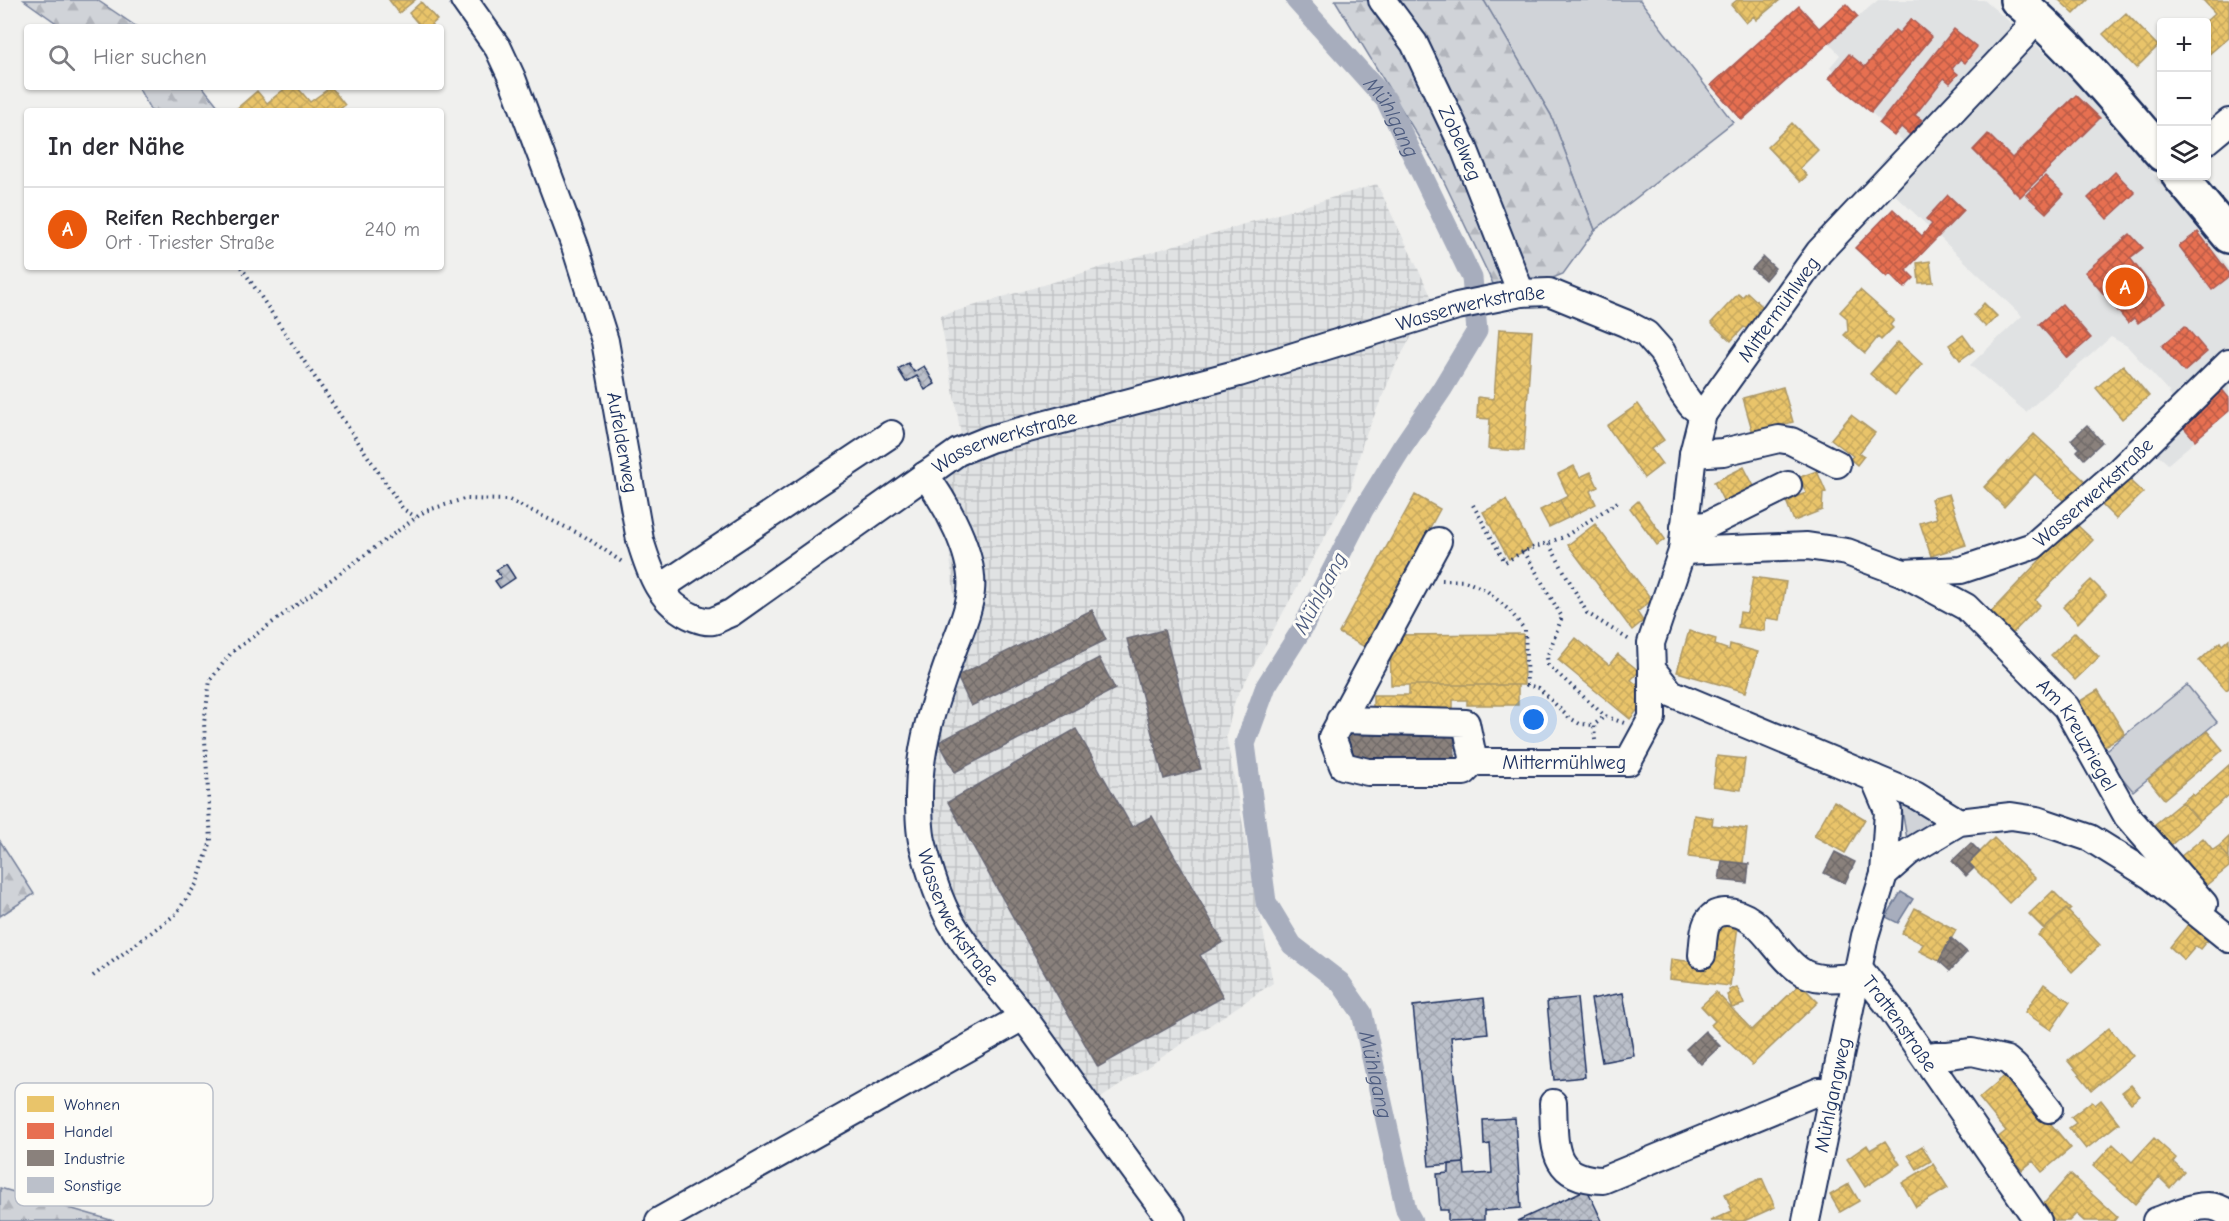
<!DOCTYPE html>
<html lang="de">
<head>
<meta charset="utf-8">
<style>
  body { margin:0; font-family:"Comic Neue",sans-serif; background:#f2f2f3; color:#2b2b33 }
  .controls { position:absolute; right:18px; top:18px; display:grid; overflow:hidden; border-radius:6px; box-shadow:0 2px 4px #0004 }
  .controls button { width:54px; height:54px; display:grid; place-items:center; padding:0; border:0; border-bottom:2px solid #e1e1e2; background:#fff; color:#2b2b33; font:30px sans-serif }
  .you { position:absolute; left:1534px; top:720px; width:21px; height:21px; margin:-15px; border:4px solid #fff; border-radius:50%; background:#1a73e8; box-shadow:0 0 0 9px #1a73e833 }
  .badge { display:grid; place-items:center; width:39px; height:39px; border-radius:50%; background:#ea580c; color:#fff; font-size:20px; font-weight:700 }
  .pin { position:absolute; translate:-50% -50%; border:3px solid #fff; box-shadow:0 2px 6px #0006 }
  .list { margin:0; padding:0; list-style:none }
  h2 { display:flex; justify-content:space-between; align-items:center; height:78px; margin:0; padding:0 24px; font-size:26px }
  h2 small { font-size:20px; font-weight:400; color:#7c7c81 }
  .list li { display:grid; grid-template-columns:39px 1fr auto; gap:18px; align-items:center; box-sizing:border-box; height:84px; padding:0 24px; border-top:2px solid #e1e1e2 }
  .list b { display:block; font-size:22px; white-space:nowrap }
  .list p { margin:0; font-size:20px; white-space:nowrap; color:#7c7c81 }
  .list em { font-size:20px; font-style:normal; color:#7c7c81 }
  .icon { flex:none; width:33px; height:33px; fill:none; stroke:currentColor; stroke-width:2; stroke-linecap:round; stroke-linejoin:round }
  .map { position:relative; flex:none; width:2229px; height:1221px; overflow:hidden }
  .search { position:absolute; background:#fff; box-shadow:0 2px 4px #0004; left:24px; top:24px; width:420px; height:66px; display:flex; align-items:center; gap:15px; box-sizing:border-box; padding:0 21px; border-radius:6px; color:#7c7c81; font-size:22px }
  .panel { position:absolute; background:#fff; box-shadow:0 2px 4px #0004; left:24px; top:108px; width:420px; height:162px; border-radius:6px }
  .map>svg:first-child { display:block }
</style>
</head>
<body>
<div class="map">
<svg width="2229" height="1221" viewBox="0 0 2229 1221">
  <defs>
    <pattern id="industrial-grid" width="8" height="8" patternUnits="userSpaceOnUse" patternTransform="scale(1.5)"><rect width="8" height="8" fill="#e0e2e3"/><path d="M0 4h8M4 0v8" fill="none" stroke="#c0c2c5"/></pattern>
    <pattern id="forest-firs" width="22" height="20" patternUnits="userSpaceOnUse" patternTransform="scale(1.5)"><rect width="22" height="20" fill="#d0d3d8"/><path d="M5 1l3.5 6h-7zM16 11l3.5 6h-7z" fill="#b2b5bc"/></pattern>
    <pattern id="homes-cross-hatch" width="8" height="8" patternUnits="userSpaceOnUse" patternTransform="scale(1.5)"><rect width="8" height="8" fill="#e9c46a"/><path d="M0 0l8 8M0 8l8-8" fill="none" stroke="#c7a95e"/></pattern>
    <pattern id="shops-cross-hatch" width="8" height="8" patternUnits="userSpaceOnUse" patternTransform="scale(1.5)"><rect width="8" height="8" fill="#e76f51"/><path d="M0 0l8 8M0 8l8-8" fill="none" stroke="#ba5c46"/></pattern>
    <pattern id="industry-cross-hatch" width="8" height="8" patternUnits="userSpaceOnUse" patternTransform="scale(1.5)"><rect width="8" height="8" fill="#8a817c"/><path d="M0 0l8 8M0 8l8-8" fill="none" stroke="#706a69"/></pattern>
    <pattern id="building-cross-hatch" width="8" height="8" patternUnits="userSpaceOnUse" patternTransform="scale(1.5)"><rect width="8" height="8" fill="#bbc0ca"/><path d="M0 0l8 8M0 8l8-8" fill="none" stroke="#a0a5b0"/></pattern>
  </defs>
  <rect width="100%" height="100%" fill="#f0f0ee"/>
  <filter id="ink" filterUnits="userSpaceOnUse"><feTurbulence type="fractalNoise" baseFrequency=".0167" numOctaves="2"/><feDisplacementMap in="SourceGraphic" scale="12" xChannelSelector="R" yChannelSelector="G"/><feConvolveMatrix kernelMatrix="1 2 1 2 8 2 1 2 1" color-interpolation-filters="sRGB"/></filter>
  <g filter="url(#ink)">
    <path fill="#e0e2e3" d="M1878,0H1984L2031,40L2097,103L2229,268V412L2168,464L2144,442L2180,408L2171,397L2169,392L2127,346L2111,337L2026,412L1970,365L2022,316L1889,189L1909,146L1834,80L1839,75L1830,67L1840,55L1828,42Z"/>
    <path fill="url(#industrial-grid)" d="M1377,184L1433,300L1397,362L1363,442L1350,491L1235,700L1226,736L1273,983L1080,1112L942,933L909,834L912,727L955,602L948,539L910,474L962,441L940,316Z"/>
    <path fill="#d0d3d8" stroke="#76819b" stroke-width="1.5" d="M1483,0H1640L1733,122L1595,230L1551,115Z
      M2187,685L2217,722L2133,791L2102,753Z
      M1901,804L1943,825L1908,845Z"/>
    <path fill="url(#forest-firs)" stroke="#76819b" stroke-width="1.5" d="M24,0H97L137,27H62Z
      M1335,0H1483L1485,2L1551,115L1595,230L1563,274L1545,281L1496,290L1438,169Z
      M138,87H203L222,111H151Z
      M0,841L34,894L0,916Z
      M0,1188L114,1221H0Z"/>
    <path fill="#a7adbd" stroke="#6f7b97" stroke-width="1.5" d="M1901,892L1913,899L1898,923L1886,917Z"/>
    <path fill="url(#homes-cross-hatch)" stroke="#ab9766" stroke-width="1.5" d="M389,0H415L399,13Z
      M1737,0H1780L1756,20L1754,16L1746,23L1731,5Z
      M2059,0H2088L2074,14Z
      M2203,0H2229V37L2206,57L2205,22L2215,13Z
      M421,2L437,20L429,27H421L409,13Z
      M2126,13L2158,46L2136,68L2103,34Z
      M287,87H297L310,102L331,87L345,105L337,111L235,110L257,91L267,103Z
      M1792,123L1818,150L1800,168L1807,176L1800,182L1767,147Z
      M1930,261L1933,282L1919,283L1917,263Z
      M1860,290L1894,320L1890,325L1893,328L1881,340L1878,337L1865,353L1844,335L1848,331L1847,318L1840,312Z
      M1747,292L1762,306L1757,311L1761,314L1747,329L1744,327L1731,341L1711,323L1738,294L1742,297Z
      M1984,303L1997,316L1986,327L1974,315Z
      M1499,329L1532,331L1524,451L1488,449L1490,419L1477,418L1478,397L1494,399Z
      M1963,335L1974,350L1960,360L1949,345Z
      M1898,342L1922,364L1895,395L1870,374Z
      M2123,365L2149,396L2122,419L2096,388Z
      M1783,387L1793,422L1753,433L1743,398Z
      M1638,404L1664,440L1651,449L1662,464L1644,478L1607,426Z
      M1851,415L1875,433L1859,453L1864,456L1857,465L1850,459L1853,456L1831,439Z
      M2034,434L2086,482L2066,503L2035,474L2004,507L1984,487Z
      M1574,466L1580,477L1591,472L1598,487L1590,491L1596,504L1568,518L1560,500L1568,496L1558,474Z
      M1744,467L1758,494L1728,510L1714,482Z
      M1817,471L1826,492L1823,493L1822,510L1794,521L1786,501L1806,493L1800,477Z
      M2125,476L2143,493L2116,519L2099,502Z
      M1949,494L1966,545L1931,556L1920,523L1937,518L1931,499Z
      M1415,495L1440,509L1365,647L1339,633Z
      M1506,500L1532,547L1509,559L1483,512Z
      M1560,500L1568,518L1549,527L1540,510Z
      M1638,501L1665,539L1657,545L1630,508Z
      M2075,523L2093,540L2035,600L2040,605L2007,639L1985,618Z
      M1595,524L1652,600L1637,612L1643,621L1632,630L1568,545Z
      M1753,577L1786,582L1780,620L1766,618L1764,631L1738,627L1740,612L1747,613Z
      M2091,580L2106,595L2078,623L2063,607Z
      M1689,631L1716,639L1715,645L1729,650L1730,644L1758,652L1746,692L1677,672Z
      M2075,632L2099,657L2075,680L2051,655Z
      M1523,634L1524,685H1391L1390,635Z
      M1576,638L1609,665L1618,654L1639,671L1631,680L1650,695L1630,719L1558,660Z
      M2229,639V688L2226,690L2199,661L2220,642L2222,645Z
      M1409,685H1518V705H1467V700H1453V714H1373V695H1409Z
      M2098,690L2125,734L2099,749L2072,706Z
      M2207,731L2223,750L2164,799L2148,779Z
      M1717,756L1745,759L1741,790L1713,786Z
      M2229,765V795L2199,821L2182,802L2192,794L2194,796Z
      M1834,801L1865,819L1845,853L1814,836Z
      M2182,802L2199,821L2171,845L2154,825Z
      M1694,815L1713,818L1712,825L1747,829L1743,863L1689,857Z
      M2229,837V858L2219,846Z
      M1994,838L2035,878L2009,903L1969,863Z
      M2203,838L2213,850L2219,846L2229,858V867L2204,887L2180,857Z
      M2053,891L2071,909L2069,911L2066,909L2044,929L2029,914Z
      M1915,908L1956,930L1939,961L1919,951L1923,944L1902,933Z
      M2066,909L2100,945L2072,972L2038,935Z
      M2190,922L2209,938L2200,949L2196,946L2184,960L2170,947Z
      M1715,923L1738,926L1730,986L1669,979L1671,959L1710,964Z
      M1800,984L1818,1002L1752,1065L1711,1025L1715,1021L1701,1006L1716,992L1752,1030Z
      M2044,984L2070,1002L2051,1030L2025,1012Z
      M1737,987L1744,1004L1732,1008L1727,995L1730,994L1729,990Z
      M2109,1028L2133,1056L2092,1090L2068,1061Z
      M2008,1073L2071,1148L2042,1172L2033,1161L2022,1170L1996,1139L2006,1131L1979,1098Z
      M2131,1085L2140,1096L2131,1103L2122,1092Z
      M2101,1100L2119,1123L2086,1149L2069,1128L2076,1123L2071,1117L2092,1101L2095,1105Z
      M2154,1138L2176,1158L2173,1162L2184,1172L2170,1188L2159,1177L2135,1204L2093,1166L2113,1144L2132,1162Z
      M1885,1141L1900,1164L1865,1187L1847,1159L1867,1145L1870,1150Z
      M1922,1146L1931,1161L1917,1169L1908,1155Z
      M1933,1164L1948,1188L1916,1207L1902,1183Z
      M2070,1174L2117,1217L2114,1221H2084L2076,1214L2069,1221H2056L2041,1207Z
      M1762,1178L1775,1207L1744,1221H1710L1732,1211L1725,1194Z
      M1849,1184L1859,1201L1840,1212L1830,1195Z"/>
    <path fill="url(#shops-cross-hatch)" stroke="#aa5c55" stroke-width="1.5" d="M1846,4L1858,17L1742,120L1711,85L1799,6L1819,28Z
      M1911,19L1932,37L1871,112L1829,78L1849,54L1865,67L1895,30L1899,33Z
      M1954,29L1977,47L1965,63L1960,59L1952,69L1958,74L1950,83L1944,78L1915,115L1922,120L1910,135L1901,127L1894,136L1879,124Z
      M2076,95L2100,118L2020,197L1973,150L1988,134L2012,158Z
      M2115,172L2135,193L2107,219L2088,198Z
      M2045,176L2064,194L2046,213L2026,195Z
      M1948,195L1964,210L1906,270L1914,278L1904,288L1890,274L1887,277L1855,248L1893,209L1922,236L1932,224L1926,219Z
      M2198,232L2229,273V277L2212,290L2179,246Z
      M2130,234L2143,248L2130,258L2165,303L2138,323L2134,318L2128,323L2085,272Z
      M2062,304L2091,338L2068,358L2039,324Z
      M2185,326L2207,352L2184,372L2162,346Z
      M2220,387L2229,398V411L2195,440L2179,422Z"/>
    <path fill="url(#industry-cross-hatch)" stroke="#696873" stroke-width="1.5" d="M1763,257L1775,268L1765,280L1752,269Z
      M2087,425L2102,442L2084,459L2077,451L2080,448L2071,440Z
      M1092,610L1106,640L971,706L957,676Z
      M1164,630L1201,769L1164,779L1127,639Z
      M1099,658L1115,689L955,772L939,742Z
      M1076,729L1132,827L1152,816L1223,942L1200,955L1223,997L1098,1067L948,802Z
      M1454,731L1455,762L1348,764V732Z
      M1971,843L1980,852L1969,863L1974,868L1966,876L1952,861Z
      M1835,852L1855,862L1845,883L1824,873Z
      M1722,861L1749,864L1747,883L1719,880Z
      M1951,938L1967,952L1950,971L1939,961Z
      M1705,1031L1720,1046L1701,1064L1686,1049Z"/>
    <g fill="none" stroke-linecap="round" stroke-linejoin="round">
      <path stroke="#a7adbd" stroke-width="21" id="s1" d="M1296,0L1386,100L1472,278L1477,331L1442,389L1401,449L1363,510L1302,629L1266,686L1245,744L1266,902L1292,945L1340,982L1362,1013L1406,1210L1412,1221"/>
    </g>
    <path fill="url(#building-cross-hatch)" stroke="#1b2f5e" stroke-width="1.5" d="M908,363L914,372L924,366L935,384L925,390L917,376L906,382L898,369Z
      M506,564L515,578L500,588L495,581L501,577L496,570Z
      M1623,993L1634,1056L1602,1062L1591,999Z
      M1484,998L1488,1033L1451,1037L1464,1163L1429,1166L1413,1006Z
      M1577,998L1585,1077L1554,1080L1547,1001Z
      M1515,1118L1521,1208L1484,1211V1220L1448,1221V1210H1440L1437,1174L1449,1173V1164L1464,1163L1465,1175L1492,1173L1490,1144L1484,1145L1483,1120Z
      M1587,1189L1602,1221H1517Z"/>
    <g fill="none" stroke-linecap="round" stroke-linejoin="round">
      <g stroke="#1b2f5e" stroke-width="30">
        <g id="minor">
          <path id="s2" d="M464,0L498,48L512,78L575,246L605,341L640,540C650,573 660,604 695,618C700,620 708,622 713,621C719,619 725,615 731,613L958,452L990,439L1239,373L1457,306L1521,293L1549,292L1625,323L1646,334L1662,352L1681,391L1691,405L1703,414"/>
          <path id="s3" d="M1382,0L1414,43L1464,148L1521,293"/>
          <path d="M2206,141L2229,122"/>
          <path d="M1693,454L1723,452L1779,439L1791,441L1837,464"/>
          <path id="s4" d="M925,475C946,503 975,555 971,591C969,613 958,635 951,655C934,703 919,744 919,796C919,810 919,827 922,841C928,865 939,901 951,922C974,961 1007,994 1033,1030C1079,1094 1125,1158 1172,1221"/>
          <path d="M1684,527L1707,525L1788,485"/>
          <path id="s5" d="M1438,541L1332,737L1343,766L1368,772H1464L1474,762H1628L1652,718V669"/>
          <path id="s6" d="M1682,551L1807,546L1847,552L1903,573L1961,570L2033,546L2120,470L2229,363"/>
          <path id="s7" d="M1903,573L1966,607L2066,707L2127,816L2204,904"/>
          <path d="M660,588L891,434"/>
          <path d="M1340,720L1466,723L1474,762"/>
          <path d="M1874,778L1915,795L1959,822"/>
          <path id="s8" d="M1884,874L1888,811L1874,778L1671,693L1652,669L1651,643L1682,551L1693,454L1703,414L1819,252L2022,37L2038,17"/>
          <path d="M1702,955C1704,936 1702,913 1725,912C1760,911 1774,953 1799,970C1815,982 1839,978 1857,977"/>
          <path id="s9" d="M1859,968L1890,1007L2038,1221"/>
          <path d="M1928,1060L1935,1055H1948L1972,1052L2007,1060L2015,1067L2049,1109"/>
          <path d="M1553,1103C1555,1143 1549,1179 1603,1180L1819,1091L1832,1092"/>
          <path d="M659,1221L1023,1017"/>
          <path id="s10" d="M1806,1221L1865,936L1884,874L1909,852L1959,822L2011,816L2037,820L2090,838L2151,876L2229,939"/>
          <path d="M2156,1221C2178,1214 2210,1195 2229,1215"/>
        </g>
      </g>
      <g stroke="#1b2f5e" stroke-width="38">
        <path id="major" d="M2017,0C2071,45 2116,101 2162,154
          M2179,176L2229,236"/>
      </g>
      <path stroke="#1b2f5e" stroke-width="4" stroke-dasharray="1.5 4.5" stroke-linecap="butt" d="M241,267L403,509L416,517
        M1473,505L1505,562L1524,551L1564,537L1619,501
        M1549,544L1587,613L1631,641
        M1524,551L1562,617L1547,657L1548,665L1605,716L1624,723
        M1442,580L1465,581L1486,590L1510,611L1525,630L1527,685L1539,688L1568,717L1580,724L1594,725
        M1595,740L1594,725L1605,716
        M93,976L176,914L197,883L211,841L204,723L210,680L232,652L425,511L464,499L509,500L584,536L622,562"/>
      <use href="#minor" stroke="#fdfcf7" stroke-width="26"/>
      <use href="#major" stroke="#fdfcf7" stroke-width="33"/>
    </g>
  </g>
  <g text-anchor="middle" stroke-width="6" stroke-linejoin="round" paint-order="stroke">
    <g font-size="20" fill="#1b2f5e" stroke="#fdfcf7">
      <text dy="7" stroke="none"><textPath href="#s3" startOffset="164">Zobelweg</textPath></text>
      <text dy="7" stroke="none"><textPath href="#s8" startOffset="741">Mittermühlweg</textPath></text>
      <text dy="7" stroke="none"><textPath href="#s2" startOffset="1522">Wasserwerkstraße</textPath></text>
      <text dy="7" stroke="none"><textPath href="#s2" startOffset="474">Aufelderweg</textPath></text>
      <text dy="7" stroke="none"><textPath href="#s2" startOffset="1036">Wasserwerkstraße</textPath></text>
      <text dy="7" stroke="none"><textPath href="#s6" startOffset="440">Wasserwerkstraße</textPath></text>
      <text dy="7" stroke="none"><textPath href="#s7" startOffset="242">Am Kreuzriegel</textPath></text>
      <text dy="7" stroke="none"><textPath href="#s5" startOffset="480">Mittermühlweg</textPath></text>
      <text dy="7" stroke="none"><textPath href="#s4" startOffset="470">Wasserwerkstraße</textPath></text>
      <text dy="7" stroke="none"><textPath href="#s9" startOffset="69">Trattenstraße</textPath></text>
      <text dy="7" stroke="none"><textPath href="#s10" startOffset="129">Mühlgangweg</textPath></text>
    </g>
    <g font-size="21" font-style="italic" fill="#4c5b7f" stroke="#fdfcf7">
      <text dy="7" stroke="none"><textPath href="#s1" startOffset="152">Mühlgang</textPath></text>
      <text transform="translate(1320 593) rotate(-62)" y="7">Mühlgang</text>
      <text dy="7" stroke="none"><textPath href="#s1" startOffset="1232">Mühlgang</textPath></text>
    </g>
  </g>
  <rect x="15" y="1083" width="198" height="123" rx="9" fill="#fdfcf7" stroke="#b9bec9" stroke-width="1.5"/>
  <rect x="27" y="1096" width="27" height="16" fill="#e9c46a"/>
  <rect x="27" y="1123" width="27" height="16" fill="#e76f51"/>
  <rect x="27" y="1150" width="27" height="16" fill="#8a817c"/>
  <rect x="27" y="1177" width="27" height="16" fill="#bbc0ca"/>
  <g font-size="16" fill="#1b2f5e">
    <text x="64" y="1110">Wohnen</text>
    <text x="64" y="1137">Handel</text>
    <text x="64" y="1164">Industrie</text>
    <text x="64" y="1191">Sonstige</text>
  </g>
</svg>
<div class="controls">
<button>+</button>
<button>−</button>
<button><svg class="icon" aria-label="layers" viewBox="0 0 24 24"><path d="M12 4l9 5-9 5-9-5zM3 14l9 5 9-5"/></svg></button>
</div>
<div class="you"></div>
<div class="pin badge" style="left:2125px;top:287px">A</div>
<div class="search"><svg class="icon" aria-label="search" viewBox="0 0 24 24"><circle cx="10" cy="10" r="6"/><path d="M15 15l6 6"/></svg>Hier suchen</div>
<section class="panel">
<h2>In der Nähe<small></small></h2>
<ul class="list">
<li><span class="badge">A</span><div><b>Reifen Rechberger</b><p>Ort · Triester Straße</p></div><em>240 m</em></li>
</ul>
</section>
</div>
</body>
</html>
